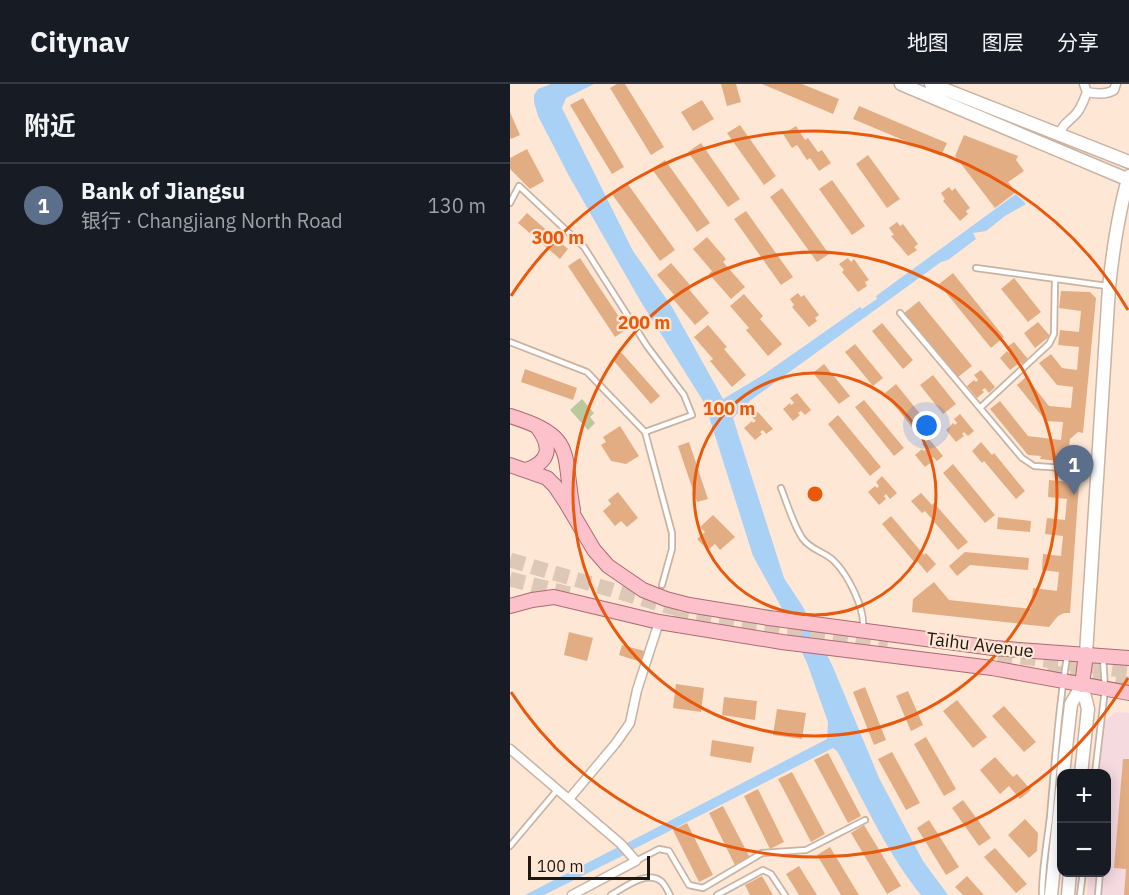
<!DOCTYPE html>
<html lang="zh">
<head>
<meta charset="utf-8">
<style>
  body { margin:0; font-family:"IBM Plex Sans","Noto Sans SC",sans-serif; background:#242831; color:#f1f3f6 }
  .controls { position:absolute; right:18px; bottom:18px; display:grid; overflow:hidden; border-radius:12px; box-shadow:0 3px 15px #0003 }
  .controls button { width:54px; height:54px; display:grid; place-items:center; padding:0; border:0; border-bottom:2px solid #363941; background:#171b24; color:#f1f3f6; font:30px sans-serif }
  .scale { position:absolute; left:18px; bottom:15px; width:122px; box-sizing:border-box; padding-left:6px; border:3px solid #1e1610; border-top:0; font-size:16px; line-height:21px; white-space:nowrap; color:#1e1610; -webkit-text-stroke:4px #ffe7d6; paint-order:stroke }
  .you { position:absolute; left:417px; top:342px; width:21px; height:21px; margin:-15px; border:4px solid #fff; border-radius:50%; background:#1a73e8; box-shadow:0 0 0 9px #1a73e833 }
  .badge { display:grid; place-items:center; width:39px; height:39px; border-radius:50%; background:#c993bc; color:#fff; font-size:20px; font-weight:700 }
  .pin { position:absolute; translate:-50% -50px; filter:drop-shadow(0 2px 3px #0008) }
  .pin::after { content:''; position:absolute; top:32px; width:21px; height:18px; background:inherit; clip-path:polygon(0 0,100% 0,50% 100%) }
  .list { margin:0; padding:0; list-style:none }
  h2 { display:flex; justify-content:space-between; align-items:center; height:78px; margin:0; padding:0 24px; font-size:26px }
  h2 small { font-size:20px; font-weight:400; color:#9ea1a6 }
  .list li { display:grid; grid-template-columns:39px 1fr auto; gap:18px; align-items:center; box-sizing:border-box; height:84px; padding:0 24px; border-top:2px solid #363941 }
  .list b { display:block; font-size:22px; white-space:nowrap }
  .list p { margin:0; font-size:20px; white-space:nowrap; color:#9ea1a6 }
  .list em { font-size:20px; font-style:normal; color:#9ea1a6 }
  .map { position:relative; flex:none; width:619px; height:811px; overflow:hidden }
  header { display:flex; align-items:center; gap:36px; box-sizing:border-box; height:84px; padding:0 30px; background:#171b24; border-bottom:2px solid #363941 }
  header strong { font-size:28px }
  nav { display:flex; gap:33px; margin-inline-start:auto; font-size:21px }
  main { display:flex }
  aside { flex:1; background:#171b24 }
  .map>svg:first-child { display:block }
</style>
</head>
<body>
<header>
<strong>Citynav</strong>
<nav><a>地图</a><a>图层</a><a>分享</a></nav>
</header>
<main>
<aside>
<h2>附近<small></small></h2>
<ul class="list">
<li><span class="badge" style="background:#5c6f8a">1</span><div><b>Bank of Jiangsu</b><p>银行 · Changjiang North Road</p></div><em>130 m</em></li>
</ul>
</aside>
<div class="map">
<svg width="619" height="811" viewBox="0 0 619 811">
  <rect width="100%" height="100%" fill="#ffe7d6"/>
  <path fill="#f5dae0" d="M606,628L619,629V811H577L579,789L596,788V690L588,689L593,638Z"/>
  <path fill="#b9c89d" d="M72,315L84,329L80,333L85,339L78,346L60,326Z"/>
  <path fill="#a9d0f5" d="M41,0H84L56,14L52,24L123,167L162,223L213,315L253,291L350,223L352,225L367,215L366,212L506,110L516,120L495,132L476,147L463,149L466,155L438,176L431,178L241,316L223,334L274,494L293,523L323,583L369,694L413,777L438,811H411C376,768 353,715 327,667L323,664L120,767L115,760L317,655L318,638L297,579L269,519L243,472L195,320L131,218L59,92L28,32L24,18V11L28,5Z
    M108,763L114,771L34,811H15Z"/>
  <path fill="#e3ad84" d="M107,0H115L154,63L141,71L100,4Z
    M211,0H226L231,18L217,22Z
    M252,0H292L329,15L323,30Z
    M73,14L114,83L102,90L60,21Z
    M192,16L204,35L183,47L171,28Z
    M349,22L437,59L431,72L343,35Z
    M0,28L10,51L1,55L0,53Z
    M230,41L266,92L254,101L217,49Z
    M286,42L295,56L298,54L308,68L312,66L321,79L309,87L300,74L297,76L287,61L282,64L273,50Z
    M454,51L508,72L506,76L514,87L498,98L506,108L485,124L445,72Z
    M191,59L230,115L218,123L178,68Z
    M17,65L34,97L20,105L0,85V74Z
    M358,71L390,115L377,124L346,80Z
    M155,76L200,139L187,148L142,85Z
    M322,96L355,142L342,151L309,105Z
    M117,99L165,166L150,177L102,110Z
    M439,103L442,107L445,104L460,124L456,127L458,130L450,137L433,117L435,115L431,109Z
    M272,104L319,170L307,178L260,113Z
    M236,127L283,193L271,201L224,135Z
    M17,129L58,165L50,175L8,139Z
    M387,138L390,142L393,140L408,160L404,163L407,166L398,172L381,152L384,151L379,144Z
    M197,153L216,175L213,178L235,203L221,215L199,190L202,187L183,165Z
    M70,174L117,245L105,253L58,182Z
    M338,174L341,178L344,175L359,196L355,198L357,202L348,208L332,188L334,186L329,180Z
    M161,179L180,201L177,203L199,229L185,241L163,215L166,213L147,191Z
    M443,189L494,253L481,264L429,200Z
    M504,194L531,228L518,238L491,205Z
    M551,207L580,208L586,214L573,349L568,348L560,355L557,378L530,375L531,372L518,371L480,325L490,317L518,352L551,356L553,338L536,337L507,301L516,293L539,322L561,324L563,303L547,301L529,279L541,270L552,284L567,286L569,263L548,261L550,246L569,248L571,227L549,224Z
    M288,209L291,213L294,211L309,231L305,234L307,237L299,243L282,223L284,221L280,215Z
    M234,210L253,232L250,235L272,260L258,272L236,246L239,244L220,222Z
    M409,217L462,282L447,294L394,229Z
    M528,238L540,252L525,264L514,249Z
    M372,239L403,276L393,285L362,247Z
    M198,241L217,263L214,265L236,291L222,303L200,277L203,275L184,253Z
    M504,258L518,275L512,280L508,276L505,277L508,280L500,286L490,274L497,267L499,269L501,267L497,263Z
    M345,260L373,294L363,302L335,268Z
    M111,268L150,312L141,320L103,276Z
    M314,280L340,312L329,320L303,289Z
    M15,285L67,304L63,316L11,298Z
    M471,286L485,303L479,309L475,304L472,306L474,308L467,314L457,302L464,296L466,298L468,296L464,291Z
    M423,291L446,320L433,330L410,301Z
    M386,300L420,342L408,351L375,309Z
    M287,309L301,326L295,331L291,327L288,329L290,331L283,337L273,325L280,319L281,321L284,319L280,314Z
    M354,316L394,364L384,372L345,323Z
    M248,328L263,345L256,350L253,346L250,348L252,350L245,356L234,344L242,337L243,339L246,337L242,333Z
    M450,330L464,347L458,352L454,348L452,350L454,352L446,358L436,346L443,339L445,341L447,339L444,335Z
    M328,331L371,383L360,392L318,340Z
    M110,342L129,372L116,380L101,377L91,361L96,358L93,353Z
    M419,355L433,372L427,377L423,373L421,375L423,377L415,383L405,371L412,365L414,367L416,365L412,360Z
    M179,358L198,415L187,418L168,362Z
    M471,358L482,371L484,369L515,407L506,415L474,377L472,379L462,367Z
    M443,380L485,431L475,439L433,389Z
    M372,392L387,409L380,415L376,410L374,412L376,415L369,421L358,408L365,402L367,404L369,402L366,398Z
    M539,396L569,399L560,529H554L548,532L539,543L402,528L403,515L424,498L439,516L521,525L523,504L547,507L549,488L532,486L533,470L551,472L553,452L535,450L537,434L555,436L557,415L538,413Z
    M108,408L128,434L117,443L111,437L105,442L93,427L101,420L98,416Z
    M411,409L422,421L424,419L458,458L448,466L415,427L412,429L401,417Z
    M203,431L225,453L210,466L205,460L198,466L187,455L195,448L190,443Z
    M381,432L414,471L416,469L426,480L417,489L407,477L405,479L372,440Z
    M488,433L521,437L520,448L487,445Z
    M455,468L519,474L518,486L460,481L447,492L439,482Z
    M59,548L83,554L77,577L54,571Z
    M112,561L138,568L134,579L109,571Z
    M166,600L194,604L191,628L163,624Z
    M355,603L376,656L364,661L343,608Z
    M398,607L413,641L401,647L386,612Z
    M214,613L247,617L245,636L212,631Z
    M447,616L477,653L463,664L433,627Z
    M494,622L526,658L514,668L482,632Z
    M267,625L296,629L292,655L263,651Z
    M416,653L446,705L434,712L404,660Z
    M202,656L244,663L241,679L200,672Z
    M382,668L410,719L396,726L368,675Z
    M318,669L351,732L338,739L304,676Z
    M485,673L503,693L507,690L521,706L510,715L499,702L490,710L470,686Z
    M613,675H619V811H614L616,785L604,784Z
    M282,688L315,750L301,758L268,695Z
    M248,705L274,758L260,765L234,712Z
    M453,716L481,754L469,762L442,724Z
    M213,722L240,774L225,781L199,729Z
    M515,735L528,749L527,767L519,774L498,751Z
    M419,736L449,783L436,791L407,744Z
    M177,739L203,791L189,798L163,746Z
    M354,741L391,802L377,810L341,749Z
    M320,763L349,811H331L307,771Z
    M485,764L517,800L506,809L474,773Z
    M289,782L307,811H289L276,790Z
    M252,792L263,811H240L235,801Z
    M457,792L474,811H453L445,803Z"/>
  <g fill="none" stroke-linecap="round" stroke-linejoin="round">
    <path stroke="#ddc8b8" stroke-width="15" stroke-dasharray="15 8" stroke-linecap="butt" d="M0,476L160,523L179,526
      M0,495L67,512
      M163,534L377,565
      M488,570L619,587
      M537,588L619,600"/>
    <g stroke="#c9b3a2" stroke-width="8">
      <path id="lane" d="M0,119L9,102L74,163L137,262L174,311L182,331L135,348
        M466,184L597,202
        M390,229L512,374L524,382L585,386
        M0,258L77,288L135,348L162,449V465L152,501
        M470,324L539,260L544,250L545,195
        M271,404C277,419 284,443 293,455C301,466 315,468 324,477C338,491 355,524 353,544
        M585,690L595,605L593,573
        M0,762L48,705
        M126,777L149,765L159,767L179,801L193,804L252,769L296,766L355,736
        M101,811C114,804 137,785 152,798C155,801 158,807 160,811
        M207,811L253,786L261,790L275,811
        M532,811C532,784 537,759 540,733C545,679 548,626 557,573
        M570,811L573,788
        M588,811L590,788"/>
    </g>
    <g stroke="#c9b3a2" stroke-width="11">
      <path id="street" d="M574,0L577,8C586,10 596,11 604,6L606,0
        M549,51C553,40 557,39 565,31C571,25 574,16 577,8
        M0,665L111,760L126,777L62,811
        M59,715L106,659L120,639L127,606L149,538"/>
    </g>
    <g stroke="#c9b3a2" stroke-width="15">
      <path id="secondary" d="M391,0L619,96
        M421,0L619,78
        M576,570L599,203C603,165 608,129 619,92
        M553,690L561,620L572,601
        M571,690L578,625L572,601
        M541,811L552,705
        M558,811L560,788"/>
    </g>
    <g stroke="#ad6a73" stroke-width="16">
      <path id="primary" d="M0,332C67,353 52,367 63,426
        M0,381L37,394L45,402L55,417L84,466L98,482L133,506L156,515L179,521L259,534L483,564L619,574
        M16,386C40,378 42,363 28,344
        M0,522L22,516L44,513L149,538L272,558L482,584L619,609
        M572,601L576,570"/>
    </g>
    <use href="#lane" stroke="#fff" stroke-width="4.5"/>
    <use href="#street" stroke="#fff" stroke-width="8"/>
    <use href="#secondary" stroke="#fff" stroke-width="12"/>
    <use href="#primary" stroke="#fcc1cb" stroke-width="14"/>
  </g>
  <g fill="none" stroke="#e8590c" stroke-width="3">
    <circle cx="305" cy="410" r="121"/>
    <circle cx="305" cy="410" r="242"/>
    <path d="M618 594A363 363 0 0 1 1 608M1 212A363 363 0 0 1 618 226"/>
  </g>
  <g text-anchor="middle" stroke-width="4.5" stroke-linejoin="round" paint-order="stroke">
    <g font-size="18" fill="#1e1610" stroke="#ffe7d6">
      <text transform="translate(470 561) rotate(7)" y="6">Taihu Avenue</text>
    </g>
  </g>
  <circle cx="305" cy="410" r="9" fill="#e8590c" stroke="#ffe7d6" stroke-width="3"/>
  <g font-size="18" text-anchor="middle" font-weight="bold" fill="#e8590c" stroke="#ffe7d6" stroke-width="4.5" stroke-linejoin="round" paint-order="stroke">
    <text x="48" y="160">300 m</text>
    <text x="134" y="245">200 m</text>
    <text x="219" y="331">100 m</text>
  </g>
</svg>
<div class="controls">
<button>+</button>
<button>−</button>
</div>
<div class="scale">100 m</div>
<div class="you"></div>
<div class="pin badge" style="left:564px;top:411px;background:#5c6f8a">1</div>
</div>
</main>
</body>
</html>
